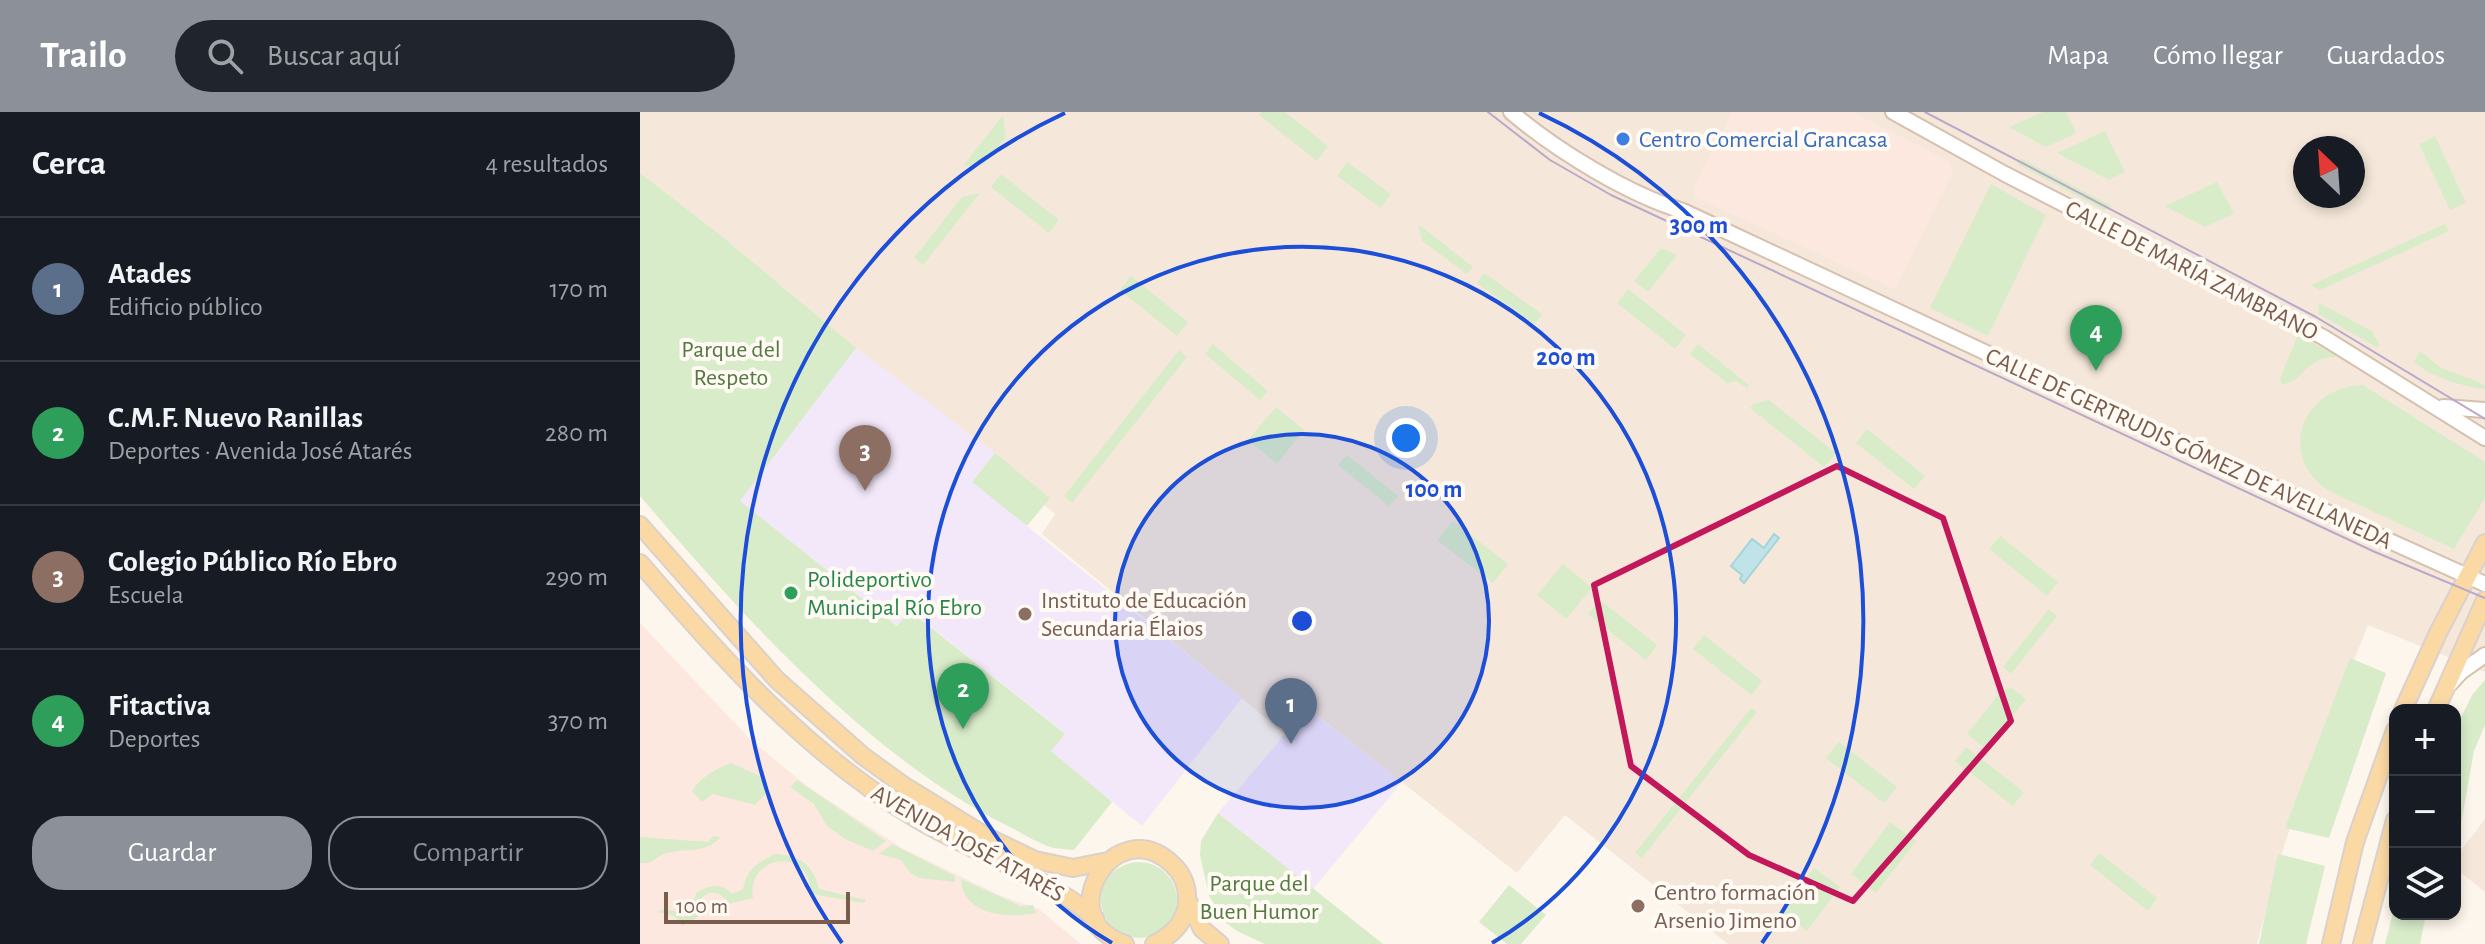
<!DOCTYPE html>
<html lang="es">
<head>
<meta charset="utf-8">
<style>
  body { margin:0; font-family:"Alegreya Sans",sans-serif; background:#20242c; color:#f1f3f6 }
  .controls { position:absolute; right:24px; bottom:24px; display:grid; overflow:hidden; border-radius:16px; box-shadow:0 4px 12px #0003 }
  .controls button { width:72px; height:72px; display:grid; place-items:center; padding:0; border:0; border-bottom:2px solid #363941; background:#171b24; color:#f1f3f6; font:40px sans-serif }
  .compass { position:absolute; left:1653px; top:24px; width:72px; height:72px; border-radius:50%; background:#171b24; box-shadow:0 4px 12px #0003; rotate:335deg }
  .scale { position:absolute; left:24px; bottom:20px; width:186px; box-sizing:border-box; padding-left:8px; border:4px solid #7a5c4d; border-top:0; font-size:22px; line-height:28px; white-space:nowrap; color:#7a5c4d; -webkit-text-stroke:6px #fffaf3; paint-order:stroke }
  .you { position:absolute; left:766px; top:326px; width:28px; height:28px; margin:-20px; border:6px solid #fff; border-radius:50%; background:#1a73e8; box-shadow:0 0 0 12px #1a73e833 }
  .badge { display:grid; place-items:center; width:52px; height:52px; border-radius:50%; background:#8c9099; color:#fff; font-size:26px; font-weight:700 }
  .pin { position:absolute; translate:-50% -66px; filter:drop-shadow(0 2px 4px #0008) }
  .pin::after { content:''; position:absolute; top:42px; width:28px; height:24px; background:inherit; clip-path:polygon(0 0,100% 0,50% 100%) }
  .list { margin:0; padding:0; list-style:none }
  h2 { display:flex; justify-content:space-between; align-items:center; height:104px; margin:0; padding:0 32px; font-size:34px }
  h2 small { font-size:26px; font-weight:400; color:#9ea1a6 }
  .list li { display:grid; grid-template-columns:52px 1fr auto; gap:24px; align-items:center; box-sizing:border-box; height:144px; padding:0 32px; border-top:2px solid #363941 }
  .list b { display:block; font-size:30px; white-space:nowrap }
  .list p { margin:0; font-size:26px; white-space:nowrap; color:#9ea1a6 }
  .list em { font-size:26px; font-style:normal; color:#9ea1a6 }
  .actions { display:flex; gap:16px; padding:24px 32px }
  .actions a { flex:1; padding:18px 0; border:2px solid #8c9099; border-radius:32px; text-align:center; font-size:28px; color:#8c9099 }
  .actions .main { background:#8c9099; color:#fff }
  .icon { flex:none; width:44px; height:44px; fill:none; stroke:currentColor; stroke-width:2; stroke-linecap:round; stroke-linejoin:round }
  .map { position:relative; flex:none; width:1845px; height:832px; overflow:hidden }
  header { display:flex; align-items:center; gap:48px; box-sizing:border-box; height:112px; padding:0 40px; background:#8c9099; color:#fff }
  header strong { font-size:38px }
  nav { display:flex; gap:44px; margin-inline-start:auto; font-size:28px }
  .search { width:560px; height:72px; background:#20242c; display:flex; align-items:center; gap:20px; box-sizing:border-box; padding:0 28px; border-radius:44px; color:#9ea1a6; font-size:30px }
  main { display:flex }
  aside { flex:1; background:#171b24 }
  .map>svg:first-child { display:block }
</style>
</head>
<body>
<header>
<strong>Trailo</strong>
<div class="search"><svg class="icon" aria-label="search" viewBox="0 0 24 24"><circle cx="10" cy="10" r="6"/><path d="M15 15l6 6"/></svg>Buscar aquí</div>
<nav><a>Mapa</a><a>Cómo llegar</a><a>Guardados</a></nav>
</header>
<main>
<aside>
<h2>Cerca<small>4 resultados</small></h2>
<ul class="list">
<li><span class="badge" style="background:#5c6f8a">1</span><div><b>Atades</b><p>Edificio público</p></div><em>170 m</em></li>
<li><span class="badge" style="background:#2e9e5b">2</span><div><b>C.M.F. Nuevo Ranillas</b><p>Deportes · Avenida José Atarés</p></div><em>280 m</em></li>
<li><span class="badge" style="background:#8d6e63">3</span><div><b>Colegio Público Río Ebro</b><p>Escuela</p></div><em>290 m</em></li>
<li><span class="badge" style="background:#2e9e5b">4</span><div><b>Fitactiva</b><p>Deportes</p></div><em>370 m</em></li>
</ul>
<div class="actions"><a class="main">Guardar</a><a>Compartir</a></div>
</aside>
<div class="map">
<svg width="1845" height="832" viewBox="0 0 1845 832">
  <rect width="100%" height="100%" fill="#fdf6ec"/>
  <path fill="#f5e8da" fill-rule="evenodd" d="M0,0H1845V560L1728,513L1667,667L1644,734L1617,832H1088L925,703L877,761L668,596L645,622L402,422L415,402L0,66ZM1665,36H1713V84H1665Z
    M1845,707V780L1815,756V746Z"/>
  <path fill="#fde8e0" d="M1092,0H1213L1308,49L1313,59L1255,177L1055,85L1054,75Z
    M0,511L111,628L167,674L262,736L359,783L399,797L441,832H0Z"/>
  <path fill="#f3e8fa" d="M216,236L355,341L332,370L602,586L502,714L410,639L424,622L413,612L271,499L258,514L99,389Z
    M667,596L762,670L673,777L578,701Z"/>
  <path fill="#d8ecc9" d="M621,0H645L688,34L677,49L619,3Z
    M1403,0H1426L1436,21L1406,35L1369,15Z
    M363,3L366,25L344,52L323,54Z
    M1465,19L1485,60L1469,68L1417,41Z
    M1795,24L1826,91L1810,98L1779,32Z
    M1380,46L1472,94L1464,98L1377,52Z
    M707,50L751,82L741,96L697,64Z
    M0,61L80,123L216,236L100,389L257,514L270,499L425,622L411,639L472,690L434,738C427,737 417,737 410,735C395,730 380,720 366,713C227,644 100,501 0,384Z
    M361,62L419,108L409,121L351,75Z
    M1577,70L1594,102L1565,115L1525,94Z
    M1351,72L1406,103L1348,224L1290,196Z
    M340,81L283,153L274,146L322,85Z
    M778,112L833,155L827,162L782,129Z
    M1805,112L1809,119L1680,178L1671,173Z
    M1021,136L1037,143L1008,180L994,169Z
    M844,161L902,202L895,212L837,171Z
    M491,164L548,210L537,224L480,178Z
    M988,177L1046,223L1035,237L977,191Z
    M1679,191L1732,219L1740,233L1738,236L1678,202Z
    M1658,223L1698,244C1691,245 1683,246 1677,249C1661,258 1663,267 1642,273L1640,266Z
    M573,232L628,279L620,288L565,242Z
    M1058,232L1109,273L1107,276L1096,269L1087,271L1050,242Z
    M539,238L547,245L432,391L424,384Z
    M1780,239L1801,256L1837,269L1845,274V277C1820,274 1793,266 1774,250Z
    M1723,273L1845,350V386L1814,437L1689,379C1635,344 1663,274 1723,273Z
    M1129,288L1196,341L1184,355L1110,296L1114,292Z
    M636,295L664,318L637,352L608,328Z
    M1227,317L1285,364L1274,377L1216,331Z
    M355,341L410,386L387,414L332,370Z
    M707,343L758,384L749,394L698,353Z
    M813,409L868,452L853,471L797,428Z
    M1360,424L1418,470L1407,484L1349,437Z
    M923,452L952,476L926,507L897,483Z
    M960,488L1017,533L1006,548L948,502Z
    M1409,497L1417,504L1371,562L1363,555Z
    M1064,523L1122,569L1111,583L1053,537Z
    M1710,546L1746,561L1689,726L1645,716Z
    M1845,568V613L1834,639L1815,745V618L1832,583Z
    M1372,576L1386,587L1346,637L1327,622L1362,578Z
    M1111,596L1117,600L1002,746L995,741Z
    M1199,630L1257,675L1244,691L1186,646Z
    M1326,635L1384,680L1373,694L1315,649Z
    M91,651L118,663L129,678L115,693L73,682L62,690L52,679C61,665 75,657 91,651Z
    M157,668L246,729L233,739L205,727L187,714L174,692L150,675Z
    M578,701L743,832H625L597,819L586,811L569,784L560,743L561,729Z
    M1250,710L1276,729L1236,781L1211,762Z
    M73,724L81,725C64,743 45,735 24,742C14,746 11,753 0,751V725L68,730Z
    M252,732L315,764V770L279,766L270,761L261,748L239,742Z
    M1459,741L1517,786L1508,799L1450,753Z
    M135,742C159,743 173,752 179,777L226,788L224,791L171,782C170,732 105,744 113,786L89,792C76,771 54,782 58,805L42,814C36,804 31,801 20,801L18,799C29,796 35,798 43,805L51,802L56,781C69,773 80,770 92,782L103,777C107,757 117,751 135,742Z
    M1638,742L1685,754L1666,832H1619Z
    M461 788a38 38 0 1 1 76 0a38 38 0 1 1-76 0Z
    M1174,756L1200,775L1167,819L1141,799Z
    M321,767L381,794L393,793L396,801C368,807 322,803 321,767Z
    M869,773L906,803L881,832H867L839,810Z
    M1755,793V802H1786L1780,832H1745Z"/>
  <path fill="#bfe3e8" stroke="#a5d3da" stroke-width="2" d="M1134,422L1139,426L1104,471L1100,467L1102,463L1091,454L1112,427L1124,436Z"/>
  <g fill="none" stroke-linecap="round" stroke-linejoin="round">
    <g stroke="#d6c0b0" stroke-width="18">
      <path id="secondary" d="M871,0C916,38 987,82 1043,99L1723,417L1845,472
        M1253,0L1365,62L1683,225L1845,326
        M1803,295L1845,298
        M1809,573L1821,560L1845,543"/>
    </g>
    <g stroke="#dad1cd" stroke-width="20">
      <path id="primary" d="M0,413L137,568L223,644L263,673L347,725L395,748L433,756L468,749
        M0,451C83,547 165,640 275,706C333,741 403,762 455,806
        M1763,598L1798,521L1845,431
        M1796,598L1845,488
        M547,787L562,817L580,832
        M485,832C409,807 475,698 532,752C543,762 548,776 547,791C545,811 531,824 514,832
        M1691,832L1715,730L1755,618
        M1722,832L1755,708"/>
    </g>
    <use href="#secondary" stroke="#fff" stroke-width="14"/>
    <use href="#primary" stroke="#fbd9a5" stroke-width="16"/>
    <path stroke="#b9a8c9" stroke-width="2" d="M848,0L910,48L971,83L1735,440L1845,486
      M1285,0L1676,205L1845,307"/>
  </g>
  <path fill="none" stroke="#c2185b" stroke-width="6" stroke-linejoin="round" d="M1197,354L1303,406L1371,609L1213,789L1109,743L991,654L954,473Z"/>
  <circle cx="662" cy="509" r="187" fill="#1d4ed8" fill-opacity=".12"/>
  <g fill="none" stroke="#1d4ed8" stroke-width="4">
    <circle cx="662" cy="509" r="187"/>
    <path d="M472 831A374 374 0 1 1 852 831"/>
    <path d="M202 831A561 561 0 0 1 425 1M899 1A561 561 0 0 1 1122 831"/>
  </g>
  <circle fill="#3f7fe0" stroke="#fffaf3" stroke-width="3" cx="983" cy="27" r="8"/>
  <circle fill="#2e9e5b" stroke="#fffaf3" stroke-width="3" cx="151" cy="481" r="8"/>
  <g fill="#8d6e63" stroke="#fffaf3" stroke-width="3">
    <circle cx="385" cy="502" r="8"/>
    <circle cx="998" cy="794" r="8"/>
  </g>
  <g text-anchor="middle" stroke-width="8" stroke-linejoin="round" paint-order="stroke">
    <g font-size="24" fill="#366cbe" stroke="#fffaf3" text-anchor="start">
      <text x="999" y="35">Centro Comercial Grancasa</text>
    </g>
    <g font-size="24" fill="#7a5c4d" stroke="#fffaf3">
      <text transform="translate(1552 158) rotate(27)" y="8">CALLE DE MARÍA ZAMBRANO</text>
      <text transform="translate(1549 336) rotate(25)" y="8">CALLE DE GERTRUDIS GÓMEZ DE AVELLANEDA</text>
      <text transform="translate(328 731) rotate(29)" y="8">AVENIDA JOSÉ ATARÉS</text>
    </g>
    <g font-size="24" fill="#537a41" stroke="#fffaf3">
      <text x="91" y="245">Parque del<tspan x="91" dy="28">Respeto</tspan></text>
      <text x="619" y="779">Parque del<tspan x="619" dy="28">Buen Humor</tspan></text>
    </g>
    <g font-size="24" fill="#27864d" stroke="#fffaf3" text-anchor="start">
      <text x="167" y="475">Polideportivo<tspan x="167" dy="28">Municipal Río Ebro</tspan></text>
    </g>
    <g font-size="24" fill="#785e54" stroke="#fffaf3" text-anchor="start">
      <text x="401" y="496">Instituto de Educación<tspan x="401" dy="28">Secundaria Élaios</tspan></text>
      <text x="1014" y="788">Centro formación<tspan x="1014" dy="28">Arsenio Jimeno</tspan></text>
    </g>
  </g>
  <circle cx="662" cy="509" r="12" fill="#1d4ed8" stroke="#fffaf3" stroke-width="4"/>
  <g font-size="24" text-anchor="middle" font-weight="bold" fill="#1d4ed8" stroke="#fffaf3" stroke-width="8" stroke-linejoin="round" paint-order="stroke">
    <text x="1059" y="121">300 m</text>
    <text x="926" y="253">200 m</text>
    <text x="794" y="385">100 m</text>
  </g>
</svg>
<div class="controls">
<button>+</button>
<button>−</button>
<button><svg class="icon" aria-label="layers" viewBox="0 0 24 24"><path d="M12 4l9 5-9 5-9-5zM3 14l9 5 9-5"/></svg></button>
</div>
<svg class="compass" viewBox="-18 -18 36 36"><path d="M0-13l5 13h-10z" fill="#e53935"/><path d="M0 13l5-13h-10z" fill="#9ea1a6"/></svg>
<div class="scale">100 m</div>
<div class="you"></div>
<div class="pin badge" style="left:651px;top:632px;background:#5c6f8a">1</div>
<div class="pin badge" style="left:323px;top:617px;background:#2e9e5b">2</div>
<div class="pin badge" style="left:225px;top:379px;background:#8d6e63">3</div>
<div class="pin badge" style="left:1456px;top:259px;background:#2e9e5b">4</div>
</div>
</main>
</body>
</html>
